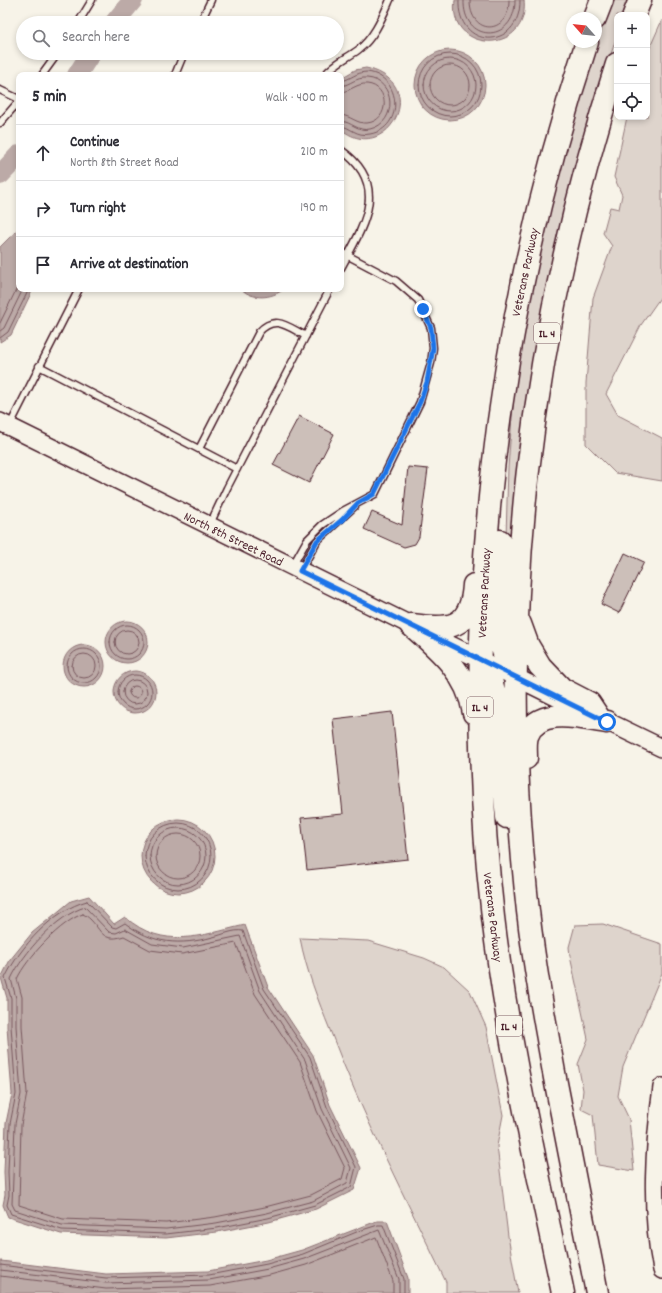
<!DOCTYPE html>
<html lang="en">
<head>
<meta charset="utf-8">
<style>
  body { margin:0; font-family:Dekko,sans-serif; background:#f7f7f7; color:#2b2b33 }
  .controls { position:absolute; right:12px; top:12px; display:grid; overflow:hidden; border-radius:8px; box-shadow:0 2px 6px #0003 }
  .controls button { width:36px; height:36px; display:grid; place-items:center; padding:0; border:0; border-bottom:1px solid #e1e1e2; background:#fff; color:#2b2b33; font:20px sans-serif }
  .compass { position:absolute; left:566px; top:12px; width:36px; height:36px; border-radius:50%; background:#fff; box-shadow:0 2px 6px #0003; rotate:297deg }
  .stop { position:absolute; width:12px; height:12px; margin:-9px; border:3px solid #1a73e8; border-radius:50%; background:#fff }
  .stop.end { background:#1a73e8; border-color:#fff; box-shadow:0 1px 4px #0008 }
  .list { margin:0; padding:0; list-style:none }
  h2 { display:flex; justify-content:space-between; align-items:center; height:52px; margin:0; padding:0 16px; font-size:17px }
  h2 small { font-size:13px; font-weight:400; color:#7c7c81 }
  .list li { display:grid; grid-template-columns:26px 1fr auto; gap:12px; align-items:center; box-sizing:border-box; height:56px; padding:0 16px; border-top:1px solid #e1e1e2 }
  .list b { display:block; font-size:15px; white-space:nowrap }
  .list p { margin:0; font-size:13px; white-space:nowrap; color:#7c7c81 }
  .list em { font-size:13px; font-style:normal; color:#7c7c81 }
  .icon { flex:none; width:22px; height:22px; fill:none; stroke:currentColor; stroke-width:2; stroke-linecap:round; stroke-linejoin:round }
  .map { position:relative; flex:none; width:662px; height:1293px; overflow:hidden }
  .search { position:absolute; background:#fff; box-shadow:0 2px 6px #0003; left:16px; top:16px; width:328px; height:44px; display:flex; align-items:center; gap:10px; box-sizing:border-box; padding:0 14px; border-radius:22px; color:#7c7c81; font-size:15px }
  .panel { position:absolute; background:#fff; box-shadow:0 2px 6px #0003; left:16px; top:72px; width:328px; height:220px; border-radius:8px }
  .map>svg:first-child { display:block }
</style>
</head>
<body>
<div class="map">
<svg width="662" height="1293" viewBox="0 0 662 1293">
  <rect width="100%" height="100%" fill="#f7f3e8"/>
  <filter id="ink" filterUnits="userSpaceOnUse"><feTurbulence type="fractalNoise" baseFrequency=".025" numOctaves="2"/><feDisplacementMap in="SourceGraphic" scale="8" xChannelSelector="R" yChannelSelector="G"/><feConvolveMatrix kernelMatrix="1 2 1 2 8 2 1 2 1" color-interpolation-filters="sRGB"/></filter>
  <g filter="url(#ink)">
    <path fill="#ded4cc" stroke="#947a7c" d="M612,0H630L625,15H617V36L601,84L568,196L535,349L523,425L514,509L509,572H505L508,467L517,358L549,204L593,53Z
      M662,20V295L641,325L606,394L618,415L662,438V481L615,473L586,444V383L593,298L612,246L603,233L610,207L619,209L622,195L614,177L627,117H647V54Z
      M603,924L662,944V973L623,1067L618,1096L629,1119L634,1171L598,1165L593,1115L581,1109L583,1090L578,1064L588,1039L570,956L569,947L575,925Z
      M300,938L368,941L424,958L444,967L470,991L486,1027L503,1115L497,1146L508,1236L518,1293H446V1282C406,1199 363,1117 330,1030C318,1000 306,970 300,938Z"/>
    <path fill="#bcaaa7" stroke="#8e7275" d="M455,0H524C530,57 446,53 455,0Z
      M415 85a35 35 0 1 1 70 0a35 35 0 1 1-70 0Z
      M366,68C433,83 386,167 341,129V78L355,70Z
      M19,228V289H33L11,335L0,342V247Z
      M241,289H284C271,299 253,300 241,289Z
      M106 642a21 21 0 1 1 42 0a21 21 0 1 1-42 0Z
      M63 666a21 21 0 1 1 42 0a21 21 0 1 1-42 0Z
      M114 692a21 21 0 1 1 42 0a21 21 0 1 1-42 0Z
      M141 856a37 37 0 1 1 74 0a37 37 0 1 1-74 0Z
      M89,896L114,924L125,917C164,951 201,935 245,925L268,987L313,1055L330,1105L361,1168L354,1190L316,1209L269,1222L217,1232L166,1238L61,1234L8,1217L3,1205L5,1195L4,1172L6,1123L12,1094L7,1027V998L1,978L10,960L32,933L71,901Z
      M377,1221H387L408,1278V1293H0L1,1261L106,1274L208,1271L266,1260L302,1250Z"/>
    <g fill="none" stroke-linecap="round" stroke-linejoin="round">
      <path stroke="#78575d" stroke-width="1" d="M459,0C456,50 521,52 520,0
        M464,0C462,44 516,44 515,0
        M470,0C469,36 510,36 509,0
        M419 85a31 31 0 1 1 62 0a31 31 0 1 1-62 0Z
        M424 85a26 26 0 1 1 52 0a26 26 0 1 1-52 0Z
        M430 85a20 20 0 1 1 40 0a20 20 0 1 1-40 0Z
        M341,81C350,80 356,72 367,72C402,76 405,128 370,134C356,137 351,127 341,126
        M341,86C350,85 356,77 367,78C396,80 398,123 370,129C358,132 352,122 341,121
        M341,92C351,91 357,83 367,84C390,86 390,121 367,123C357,124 351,116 341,115
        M0,323L19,284
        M0,331L4,328L23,289
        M0,338L8,332L29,289
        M110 642a17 17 0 1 1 34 0a17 17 0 1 1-34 0Z
        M115 642a12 12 0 1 1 24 0a12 12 0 1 1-24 0Z
        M67 666a17 17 0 1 1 34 0a17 17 0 1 1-34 0Z
        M72 666a12 12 0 1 1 24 0a12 12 0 1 1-24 0Z
        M118 692a17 17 0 1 1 34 0a17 17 0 1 1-34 0Z
        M123 692a12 12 0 1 1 24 0a12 12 0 1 1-24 0Z
        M129 692a6 6 0 1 1 12 0a6 6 0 1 1-12 0Z
        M145 856a33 33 0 1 1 66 0a33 33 0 1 1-66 0Z
        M150 856a28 28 0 1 1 56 0a28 28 0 1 1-56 0Z
        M156 856a22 22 0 1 1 44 0a22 22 0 1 1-44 0Z
        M87,901L112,927L116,928L125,923C152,944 180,946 213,937C222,935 234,929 243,931L264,989L310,1057L327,1107L356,1167L351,1187L315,1205L268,1218L217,1228L166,1234L62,1230L11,1214L7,1205L9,1195L8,1172L10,1124L16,1094L11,1026V998L5,978C20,947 53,910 87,901Z
        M85,907L109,932L116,933L125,929L152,944L183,948L240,936L260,991L305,1060L322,1109L351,1168L347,1183L313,1201L267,1213L216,1223L166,1229L62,1225L15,1210L12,1204L15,1124L21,1094L16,1026V998L11,979C23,953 57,915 85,907Z
        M83,914C101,923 98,945 124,936L150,950L182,954L236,943L255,994L300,1062L317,1111L345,1168L342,1179L311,1195L265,1207L215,1217L166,1223L63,1219L19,1205L21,1125L27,1093L22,1026V997L17,979C26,959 62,920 83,914Z
        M0,1265L106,1278L209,1275L267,1264L303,1254L359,1231L378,1225H383L404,1279V1293
        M0,1270L106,1283L209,1280L268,1269L304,1259L379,1230L399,1279V1293
        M0,1276L106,1289L210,1286L270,1275L306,1265L376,1237L393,1281V1293"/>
      <path stroke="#bcaaa7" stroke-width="20" d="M114,23L133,0
        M77,75L91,53
        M0,175L19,155"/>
    </g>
    <path fill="#ccbfb9" stroke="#4a1f2b" d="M299,416L334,434L309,483L273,465Z
      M408,467L428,469L419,537L415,544L404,547L364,529L372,512L402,525Z
      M625,553L644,562L619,613L601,604Z
      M392,712L408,859L307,870L301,818L343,814L333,719Z"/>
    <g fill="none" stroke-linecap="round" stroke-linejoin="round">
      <g stroke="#4a1f2b" stroke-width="9">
        <path id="lane" d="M78,23L92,0
          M200,23L211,0
          M42,75L58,53
          M175,75L184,53
          M325,75C334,63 346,59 358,50C374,38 382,18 390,0
          M0,90L19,99
          M0,123L19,101
          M341,150C391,185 363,227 341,268
          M39,366L237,469
          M10,425L79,289
          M199,449L259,332C275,314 288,327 306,336
          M210,524L227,488L330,289
          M293,565L307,540L322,525L343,511L375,494L420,402L431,363L433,348L431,328L418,300L396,281L341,252
          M301,570L317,541L355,506"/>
      </g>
      <g stroke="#4a1f2b" stroke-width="20">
        <path id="secondary" d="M0,422L574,706
          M596,716L662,748
          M662,1087C654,1147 650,1210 662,1270"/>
      </g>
      <g stroke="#4a1f2b" stroke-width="25">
        <path id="highway" d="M634,15L640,0
          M595,18L602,0
          M500,541V642L508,665
          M520,624L528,646L540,666L562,689L589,703L599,718
          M411,625C449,630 471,630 474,585
          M411,625C439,649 468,674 474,713
          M489,673L495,695L507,817
          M526,758C526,751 525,743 527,736C538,705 583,719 607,722
          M563,1293C537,1168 508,1043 493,917C459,622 494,323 587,42
          M597,1293C583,1221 569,1150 555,1078C544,1016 532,955 526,892C497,607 529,337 617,64"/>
      </g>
      <use href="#lane" stroke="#f7f3e8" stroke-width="6"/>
      <use href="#secondary" stroke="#f7f3e8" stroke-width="17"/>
      <use href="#highway" stroke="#f7f3e8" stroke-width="22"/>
    </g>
  </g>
  <g fill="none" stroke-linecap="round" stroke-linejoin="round" filter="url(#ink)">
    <path stroke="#1a73e8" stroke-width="5" d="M423,309L431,328L433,348L427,382L420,402L374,494L358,503L342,520L317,541L300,571L607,722"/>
  </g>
  <g text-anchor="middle" stroke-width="3" stroke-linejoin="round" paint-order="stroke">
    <g fill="#f7f3e8" stroke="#7e5f64" stroke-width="1">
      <rect x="534" y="323" width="26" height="20" rx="3"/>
      <rect x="467" y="697" width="26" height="20" rx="3"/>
      <rect x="496" y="1016" width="26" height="20" rx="3"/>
    </g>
    <g font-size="12" font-weight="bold" fill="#4a1f2b">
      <text x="547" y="337">IL 4</text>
      <text x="480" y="711">IL 4</text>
      <text x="509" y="1030">IL 4</text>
    </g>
    <g font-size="13" fill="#4a1f2b" stroke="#f7f3e8">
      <text transform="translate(524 272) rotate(-78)" y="5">Veterans Parkway</text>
      <text transform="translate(234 538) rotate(26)" y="5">North 8th Street Road</text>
      <text transform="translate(483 593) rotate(-87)" y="5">Veterans Parkway</text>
      <text transform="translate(494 917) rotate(83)" y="5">Veterans Parkway</text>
    </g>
  </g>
</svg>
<div class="controls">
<button>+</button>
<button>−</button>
<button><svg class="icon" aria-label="locate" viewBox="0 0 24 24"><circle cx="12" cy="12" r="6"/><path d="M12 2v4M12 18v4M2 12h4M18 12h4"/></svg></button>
</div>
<svg class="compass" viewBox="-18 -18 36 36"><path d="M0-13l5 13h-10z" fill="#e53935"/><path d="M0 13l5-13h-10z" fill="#7c7c81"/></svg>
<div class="stop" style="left:607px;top:722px"></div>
<div class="stop end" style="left:423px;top:309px"></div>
<div class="search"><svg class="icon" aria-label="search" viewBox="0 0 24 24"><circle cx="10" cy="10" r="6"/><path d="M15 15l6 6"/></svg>Search here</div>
<section class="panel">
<h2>5 min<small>Walk · 400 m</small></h2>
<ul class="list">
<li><svg class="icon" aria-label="ahead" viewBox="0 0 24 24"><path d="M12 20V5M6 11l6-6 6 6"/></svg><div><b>Continue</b><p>North 8th Street Road</p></div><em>210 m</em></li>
<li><svg class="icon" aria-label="right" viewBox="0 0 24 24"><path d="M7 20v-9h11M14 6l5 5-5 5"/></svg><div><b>Turn right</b></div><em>190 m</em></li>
<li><svg class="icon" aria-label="arrive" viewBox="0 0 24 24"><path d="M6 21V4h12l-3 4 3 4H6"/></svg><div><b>Arrive at destination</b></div></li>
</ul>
</section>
</div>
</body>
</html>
